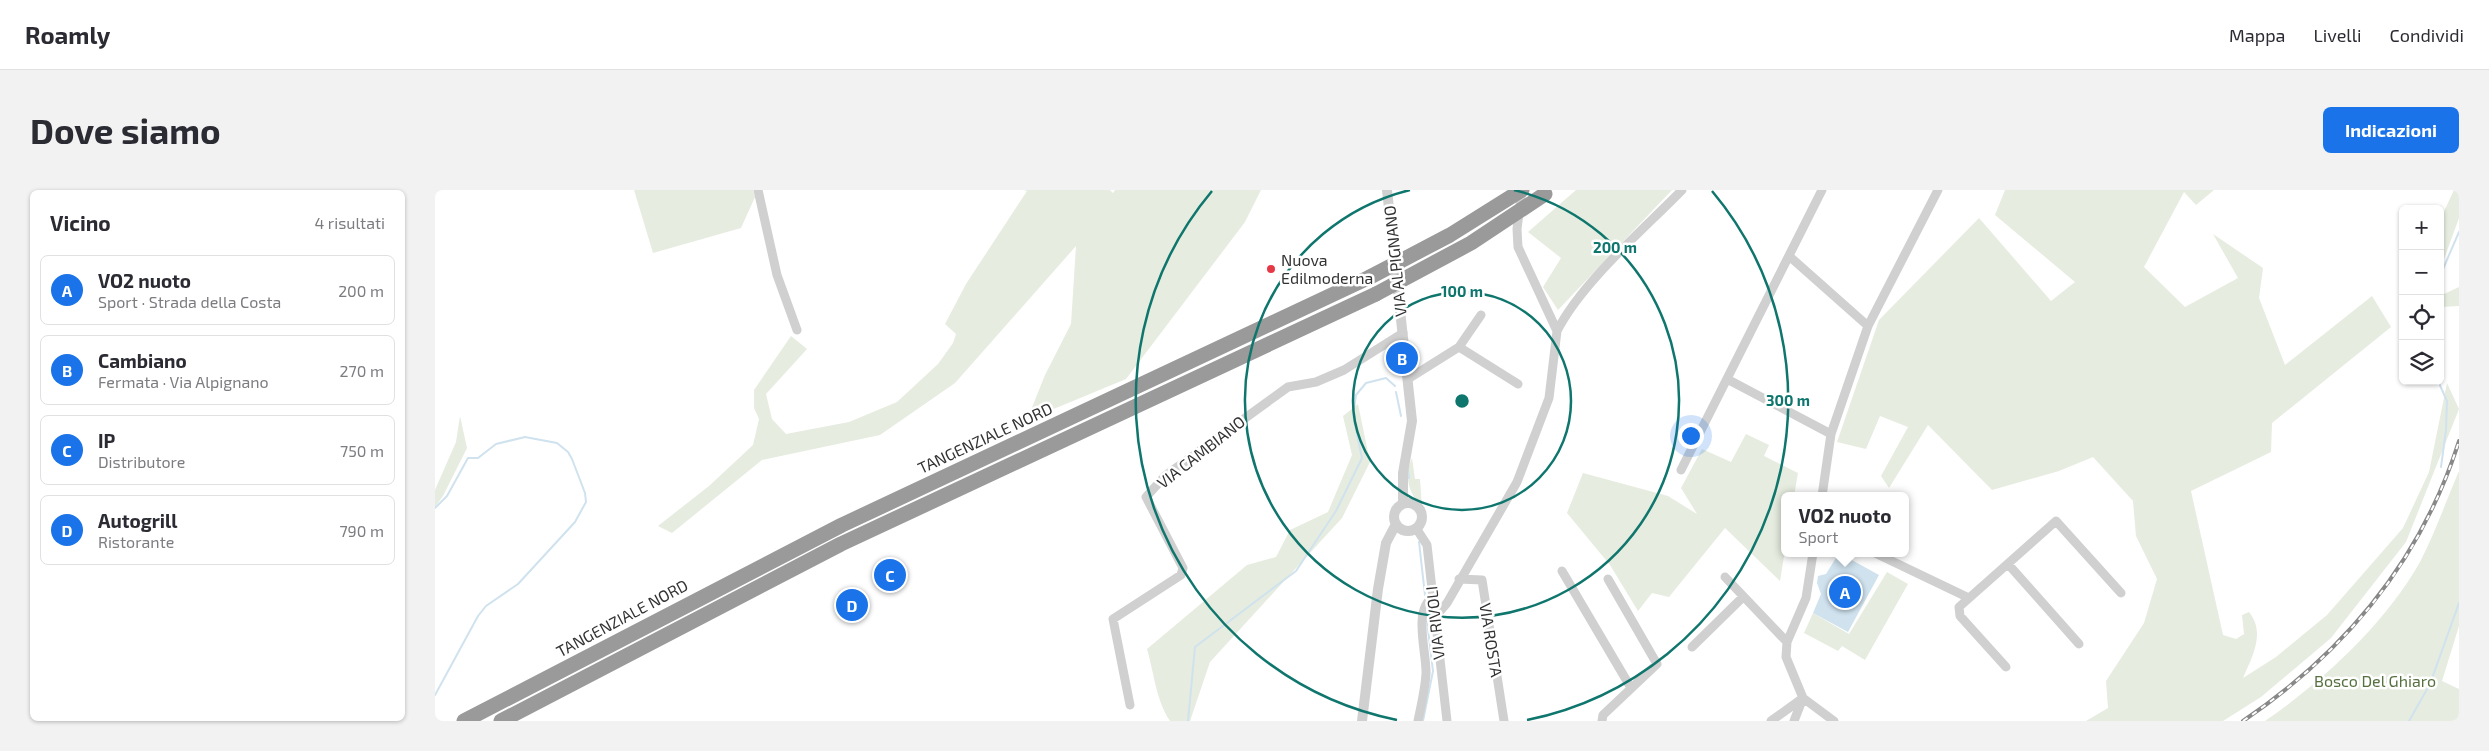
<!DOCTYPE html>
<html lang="it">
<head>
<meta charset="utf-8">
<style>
  body { margin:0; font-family:"Exo 2",sans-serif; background:#f2f2f3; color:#2b2b33 }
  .controls { position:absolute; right:15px; top:15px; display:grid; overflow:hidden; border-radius:8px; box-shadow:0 1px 4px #0004 }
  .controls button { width:45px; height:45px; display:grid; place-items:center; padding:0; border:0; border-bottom:1px solid #e1e1e2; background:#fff; color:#2b2b33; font:25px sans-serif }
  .you { position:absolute; left:1255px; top:245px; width:18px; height:18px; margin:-12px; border:4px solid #fff; border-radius:50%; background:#1a73e8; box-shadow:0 0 0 8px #1a73e833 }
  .badge { display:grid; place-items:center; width:32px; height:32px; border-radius:50%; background:#1a73e8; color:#fff; font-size:16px; font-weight:700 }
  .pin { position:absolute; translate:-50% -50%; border:2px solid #fff; box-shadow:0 1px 5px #0006 }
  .popup { position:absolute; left:1346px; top:302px; width:128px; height:65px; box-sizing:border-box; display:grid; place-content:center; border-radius:8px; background:#fff; filter:drop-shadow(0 1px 4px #0005); font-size:16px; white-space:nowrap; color:#7c7c81 }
  .popup b { font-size:19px; color:#2b2b33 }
  .popup::after { content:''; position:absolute; left:50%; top:100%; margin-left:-10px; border:10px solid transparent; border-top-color:#fff }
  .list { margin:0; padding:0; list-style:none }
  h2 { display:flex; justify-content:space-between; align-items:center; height:65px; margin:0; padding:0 20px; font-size:21px }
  h2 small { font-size:16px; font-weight:400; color:#7c7c81 }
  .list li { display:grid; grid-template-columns:32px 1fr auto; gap:15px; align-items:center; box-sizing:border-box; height:70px; margin:0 10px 10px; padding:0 10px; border:1px solid #e1e1e2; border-radius:8px }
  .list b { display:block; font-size:19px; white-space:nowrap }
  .list p { margin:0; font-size:16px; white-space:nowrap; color:#7c7c81 }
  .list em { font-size:16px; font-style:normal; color:#7c7c81 }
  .icon { flex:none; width:28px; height:28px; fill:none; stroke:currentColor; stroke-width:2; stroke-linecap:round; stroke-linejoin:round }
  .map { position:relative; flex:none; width:2024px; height:531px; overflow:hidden; border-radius:8px }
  header { display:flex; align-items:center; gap:30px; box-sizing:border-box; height:70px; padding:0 25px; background:#fff; border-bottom:1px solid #e1e1e2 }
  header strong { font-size:24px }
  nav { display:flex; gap:28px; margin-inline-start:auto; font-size:18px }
  .intro { display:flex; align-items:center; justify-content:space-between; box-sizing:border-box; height:120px; padding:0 30px }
  h1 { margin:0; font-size:35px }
  .button { padding:12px 22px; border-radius:8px; background:#1a73e8; color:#fff; font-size:18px; font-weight:700 }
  main { display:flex; gap:30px; padding:0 30px }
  aside { flex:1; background:#fff; border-radius:8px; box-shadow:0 1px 4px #0004 }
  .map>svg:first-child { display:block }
</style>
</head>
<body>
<header>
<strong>Roamly</strong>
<nav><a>Mappa</a><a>Livelli</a><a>Condividi</a></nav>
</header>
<div class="intro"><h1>Dove siamo</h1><a class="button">Indicazioni</a></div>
<main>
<aside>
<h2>Vicino<small>4 risultati</small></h2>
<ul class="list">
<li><span class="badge">A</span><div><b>VO2 nuoto</b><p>Sport · Strada della Costa</p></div><em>200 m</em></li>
<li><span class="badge">B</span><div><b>Cambiano</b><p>Fermata · Via Alpignano</p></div><em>270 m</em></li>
<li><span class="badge">C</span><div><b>IP</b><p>Distributore</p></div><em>750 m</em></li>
<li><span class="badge">D</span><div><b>Autogrill</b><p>Ristorante</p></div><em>790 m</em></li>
</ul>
</aside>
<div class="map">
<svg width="2024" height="531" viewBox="0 0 2024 531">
  <rect width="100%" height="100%" fill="#fff"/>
  <path fill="#e6ecdf" d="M199,0H318L320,7L306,38L218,63Z
    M589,0H675L678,3L680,0H826L810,32L691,189L592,230L610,185L636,134L641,56L520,193L445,245L327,270L237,343L223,336L274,296L318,255L324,229L319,218V200L356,146L372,159L331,204L337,229L351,244L414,232L462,212L503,174L518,153L521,144L510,134L531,94L592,1Z
    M1141,0H1237L1123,120L1108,97L1126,68L1093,42Z
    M1570,0H1779L1761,15L1749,2L1709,77L1750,117L1803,88L1778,44L1828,78L1824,108L1850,175L1937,106L1956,137L1837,233L1836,262L1756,301L1788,445L1801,449L1809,444L1807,425L1814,422C1831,443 1817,467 1808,488L1841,467L1892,425L1968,338L1994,282L2012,193L2024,219L1971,352L1896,448L1826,507L1788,531H1651L1673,518L1671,491L1709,433L1722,389L1701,346L1698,311L1658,267L1624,281L1557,300L1493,235L1454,298L1446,286L1473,237L1445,226L1431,259L1402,252L1444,130L1544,28L1616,111L1640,92L1560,25Z
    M2019,0H2024V28L2005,80V30Z
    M2024,97V116L2005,117V106Z
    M923,214L935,272L907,328L775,472L755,531H735C721,510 719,483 712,459L812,375L841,367L855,340L893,322L917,265L908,226Z
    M25,226L32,258L8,306L0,317V300L21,252Z
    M1311,244L1334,255L1329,266L1363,283L1359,306H1350V360L1345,391L1290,338L1234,407L1217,403L1203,421L1175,375L1132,323L1148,283L1233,306L1262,324L1246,298L1267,259L1296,272Z
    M977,268L980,289H985L987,317C973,303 969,286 977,268Z
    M2024,281V436L2007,491L2024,499V531H1830C1888,491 1950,434 1985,372C2000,343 2011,311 2024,281Z
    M1452,382L1473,394L1430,470L1407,456L1403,461L1369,443L1378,423L1414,444Z"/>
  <path fill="#cfe2ee" d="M1404,363L1444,385L1413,442L1378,423L1386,404L1382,393L1383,386L1391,384Z"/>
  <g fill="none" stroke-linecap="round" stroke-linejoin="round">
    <path stroke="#cfe2ee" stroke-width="2" d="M2005,86L2024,42
      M2003,191L2012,211L2011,240L2006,277
      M961,202L966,226
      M973,280L974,288
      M0,318L12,306L33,268H43L61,254L90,247L122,253L133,262L137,269L150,303L151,312L140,332L83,394L51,416L43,426L0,505
      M984,352L990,405
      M753,531L760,457L861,381L901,321L927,268L918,225L921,205L931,193L951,188L960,196
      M988,531L998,481L992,431
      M1974,531L1995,494L2024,413"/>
    <path stroke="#d0d0d0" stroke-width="9" d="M323,0L342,85L362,140
      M1354,66L1433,136
      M1122,141C1147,92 1208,40 1247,0
      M1024,157L1046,125
      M973,189L1024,157L1083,194
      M1292,189L1396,244
      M1246,280L1387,0
      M1387,306L1396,244L1433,136L1503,0
      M981,338L992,355L1012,531
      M1440,363L1534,408
      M1573,374L1644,454
      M1127,381L1196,498
      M1290,387L1352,452
      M1024,389L1047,390L1069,531
      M999,423L1006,420L1012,413L1082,292L1114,208L1122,141L1083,57L1082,39L1087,0
      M1257,457L1308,407
      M1571,477L1525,426L1524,417L1621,331L1686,403
      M1368,508L1399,531
      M695,515L678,429L746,385L748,378L711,307L730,286L853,197L881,192L909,180L968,143
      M983,531C986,516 990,500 991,484C992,464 978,421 997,408
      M1167,531L1168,525L1222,474L1173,389
      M1336,531L1368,508
      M1359,531L1368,508L1351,467L1352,452L1371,408L1378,363"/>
    <path stroke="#d0d0d0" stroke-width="10" d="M952,0L977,231L968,283V314
      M959 327a14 14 0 1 1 28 0a14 14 0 1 1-28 0Z
      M927,531L943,399L951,353L961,334"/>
    <path stroke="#9a9a9a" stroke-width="15" d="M29,531L407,335L935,87
      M66,531L406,354L941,104"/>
    <g stroke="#888" stroke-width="4">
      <path id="rail" d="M1808,531C1911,461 1986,371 2024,251"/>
    </g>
    <use href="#rail" stroke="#fff" stroke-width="2" stroke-dasharray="5.5" stroke-linecap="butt"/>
    <path stroke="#9a9a9a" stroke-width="15" d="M935,87L1015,45L1087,0
      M941,104L1036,53L1110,4"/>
  </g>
  <g fill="none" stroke="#0f766e" stroke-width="2.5">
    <circle cx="1027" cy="211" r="109"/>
    <path d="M1079 0A217 217 0 1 1 975 0"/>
    <path d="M962 530A326 326 0 0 1 777 1M1277 1A326 326 0 0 1 1092 530"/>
  </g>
  <circle fill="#e63946" stroke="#fff" stroke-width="2" cx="836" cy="79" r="5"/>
  <g text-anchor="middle" stroke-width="5" stroke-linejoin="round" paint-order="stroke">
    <g font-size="16" fill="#333" stroke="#fff" text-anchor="start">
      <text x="846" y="76">Nuova<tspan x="846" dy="18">Edilmoderna</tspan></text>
    </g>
    <g font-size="16" fill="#333" stroke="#fff">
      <text transform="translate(960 71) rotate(-96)" y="6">VIA ALPIGNANO</text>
      <text transform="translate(550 248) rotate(-25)" y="6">TANGENZIALE NORD</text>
      <text transform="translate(766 262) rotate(-38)" y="6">VIA CAMBIANO</text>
      <text transform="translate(187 428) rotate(-28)" y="6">TANGENZIALE NORD</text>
      <text transform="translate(1000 433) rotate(-96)" y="6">VIA RIVOLI</text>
      <text transform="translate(1056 450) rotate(81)" y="6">VIA ROSTA</text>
    </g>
    <g font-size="16" fill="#56703f" stroke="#fff">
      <text x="1940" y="497">Bosco Del Ghiaro</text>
    </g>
  </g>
  <circle cx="1027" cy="211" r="8" fill="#0f766e" stroke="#fff" stroke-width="2.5"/>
  <g font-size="15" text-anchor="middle" font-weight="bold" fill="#0f766e" stroke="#fff" stroke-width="5" stroke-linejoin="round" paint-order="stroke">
    <text x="1180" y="63">200 m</text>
    <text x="1027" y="107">100 m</text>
    <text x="1353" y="216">300 m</text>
  </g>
</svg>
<div class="controls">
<button>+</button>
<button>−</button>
<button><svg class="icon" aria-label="locate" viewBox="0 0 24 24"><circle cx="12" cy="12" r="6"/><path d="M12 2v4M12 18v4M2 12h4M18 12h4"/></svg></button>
<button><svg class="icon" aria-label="layers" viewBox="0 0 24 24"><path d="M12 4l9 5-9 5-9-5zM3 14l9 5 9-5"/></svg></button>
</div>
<div class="you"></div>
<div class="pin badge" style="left:1410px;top:402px">A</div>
<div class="popup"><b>VO2 nuoto</b>Sport</div>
<div class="pin badge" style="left:967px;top:168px">B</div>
<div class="pin badge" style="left:455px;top:385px">C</div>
<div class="pin badge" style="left:417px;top:415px">D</div>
</div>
</main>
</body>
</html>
